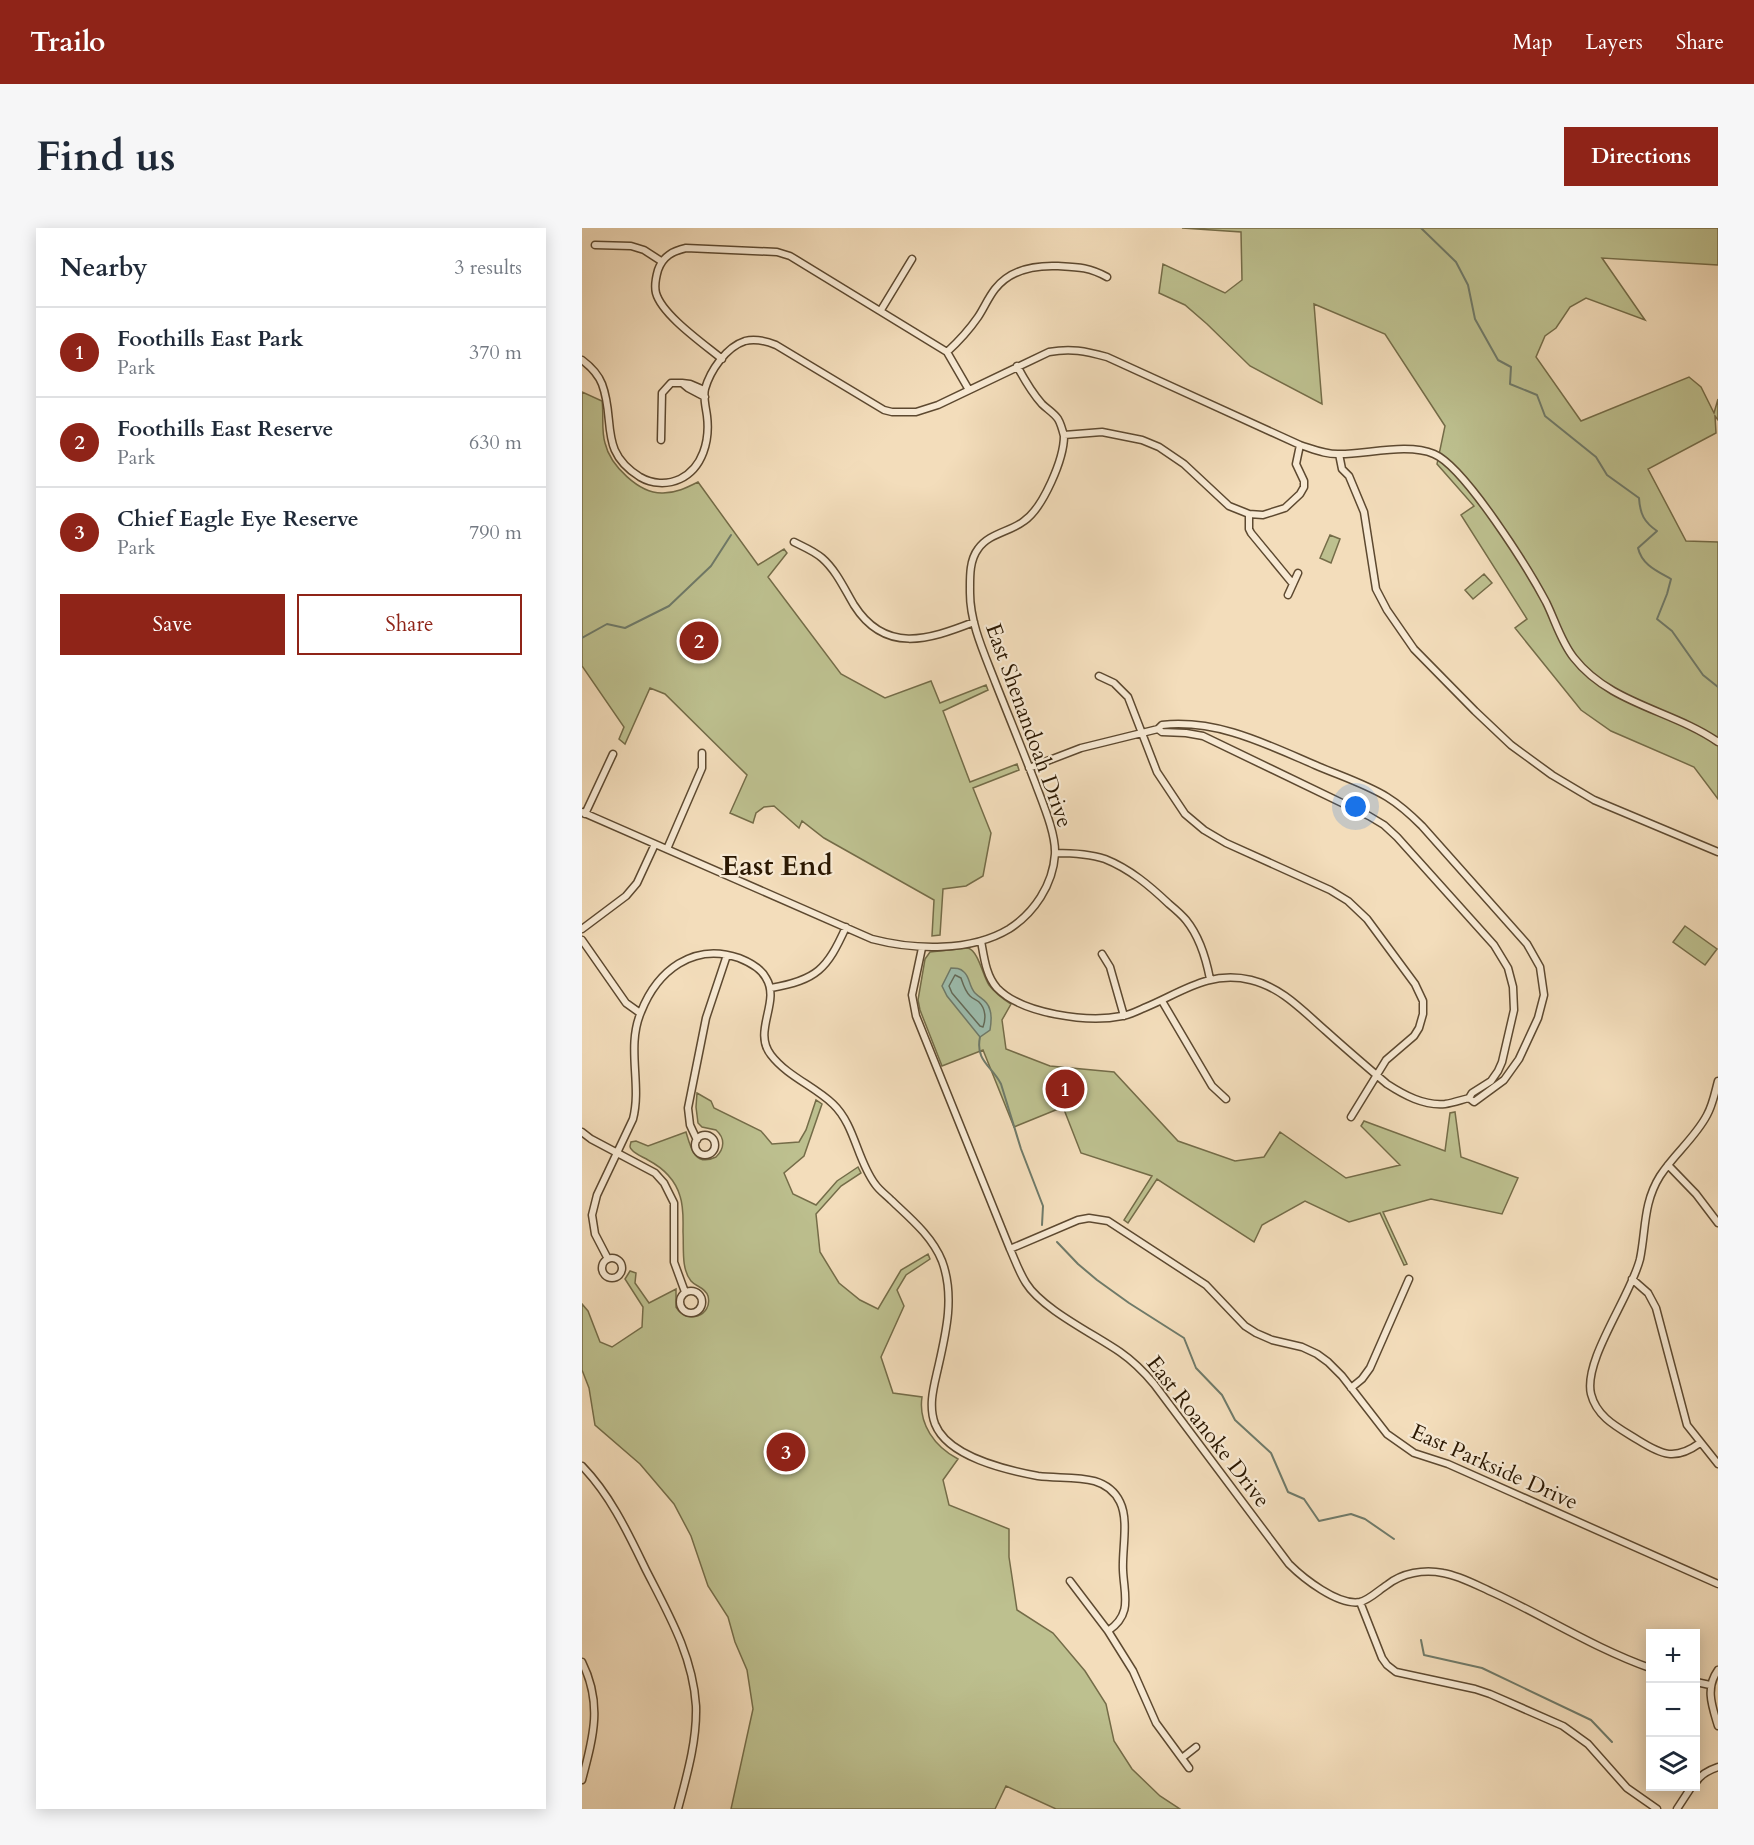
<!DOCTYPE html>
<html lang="en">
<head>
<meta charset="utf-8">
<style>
  body { margin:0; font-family:Cardo,serif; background:#f6f6f7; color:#1f2937 }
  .controls { position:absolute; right:18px; bottom:18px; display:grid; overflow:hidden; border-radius:0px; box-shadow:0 3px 15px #0003 }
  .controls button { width:54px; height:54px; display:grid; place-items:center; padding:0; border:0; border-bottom:2px solid #e0e1e3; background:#fff; color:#1f2937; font:30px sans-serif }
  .you { position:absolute; left:774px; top:579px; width:21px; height:21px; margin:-15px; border:4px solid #fff; border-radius:50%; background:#1a73e8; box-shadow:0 0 0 9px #1a73e833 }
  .badge { display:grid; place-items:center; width:39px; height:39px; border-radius:50%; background:#8f2418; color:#fff; font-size:20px; font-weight:700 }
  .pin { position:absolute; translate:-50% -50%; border:3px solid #fff; box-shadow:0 2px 6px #0006 }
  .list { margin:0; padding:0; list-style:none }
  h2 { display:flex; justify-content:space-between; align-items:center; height:78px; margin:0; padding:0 24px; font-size:26px }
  h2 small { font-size:20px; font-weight:400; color:#747a83 }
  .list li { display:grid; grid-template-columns:39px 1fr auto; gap:18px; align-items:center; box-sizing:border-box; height:90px; padding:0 24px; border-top:2px solid #e0e1e3 }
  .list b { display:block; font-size:22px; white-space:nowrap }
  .list p { margin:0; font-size:20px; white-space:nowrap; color:#747a83 }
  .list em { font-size:20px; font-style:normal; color:#747a83 }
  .actions { display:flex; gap:12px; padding:18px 24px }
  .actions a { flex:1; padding:14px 0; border:2px solid #8f2418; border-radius:0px; text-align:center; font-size:21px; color:#8f2418 }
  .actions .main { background:#8f2418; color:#fff }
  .icon { flex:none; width:33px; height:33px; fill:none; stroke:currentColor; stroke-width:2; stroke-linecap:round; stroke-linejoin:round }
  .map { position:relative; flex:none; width:1136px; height:1581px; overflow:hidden; border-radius:0px }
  header { display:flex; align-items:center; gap:36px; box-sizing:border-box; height:84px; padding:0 30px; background:#8f2418; color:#fff }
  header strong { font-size:28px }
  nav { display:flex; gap:33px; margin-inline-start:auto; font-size:21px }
  .intro { display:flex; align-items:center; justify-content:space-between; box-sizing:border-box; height:144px; padding:0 36px }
  h1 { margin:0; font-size:42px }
  .button { padding:15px 27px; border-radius:0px; background:#8f2418; color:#fff; font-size:21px; font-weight:700 }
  main { display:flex; gap:36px; padding:0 36px }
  aside { flex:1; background:#fff; border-radius:0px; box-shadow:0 3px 15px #0003 }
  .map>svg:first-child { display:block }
</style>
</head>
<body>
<header>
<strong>Trailo</strong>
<nav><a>Map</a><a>Layers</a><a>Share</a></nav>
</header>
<div class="intro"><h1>Find us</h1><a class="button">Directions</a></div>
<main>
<aside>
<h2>Nearby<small>3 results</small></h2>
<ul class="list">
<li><span class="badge">1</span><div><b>Foothills East Park</b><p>Park</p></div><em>370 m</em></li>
<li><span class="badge">2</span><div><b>Foothills East Reserve</b><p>Park</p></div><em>630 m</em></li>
<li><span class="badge">3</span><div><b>Chief Eagle Eye Reserve</b><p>Park</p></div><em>790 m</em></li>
</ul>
<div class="actions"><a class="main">Save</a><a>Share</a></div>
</aside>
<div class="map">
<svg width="1136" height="1581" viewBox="0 0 1136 1581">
  <rect width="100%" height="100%" fill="#f3ddbb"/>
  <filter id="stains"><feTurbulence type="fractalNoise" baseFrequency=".00333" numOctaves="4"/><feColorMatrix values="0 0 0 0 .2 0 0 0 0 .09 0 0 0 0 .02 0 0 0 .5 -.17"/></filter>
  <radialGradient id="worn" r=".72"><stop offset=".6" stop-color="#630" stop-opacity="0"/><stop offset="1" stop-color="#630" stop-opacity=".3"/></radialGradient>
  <path fill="#bdc08f" stroke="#746c48" stroke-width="1.5" d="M600,0H1136V37L1020,30L1063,92L1004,70L988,79L974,100L963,108L954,129L999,193L1107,149L1119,159L1132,185L1136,171V192L1133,188L1134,205L1066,241L1104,313L1136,314V571L1112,539L1029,503L999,482L933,400L945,391L879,287L892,278L855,236L863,198L803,106L732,76L740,176L668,138L625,96L603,77L577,65L581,36L643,65L660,52L659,4Z
    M0,164L20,173C22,186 19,202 23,215C28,237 57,266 81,265C94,265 104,260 116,254L176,337L202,321L205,325L186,349L259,446L303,470L349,453L358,475L404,457L406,462L361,483L388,554L435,536L437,542L391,560L409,605L401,648L384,658L361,661L358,707L350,708L352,672L242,610L220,593L217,600L192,578L182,579L174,585L171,595L148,585L165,547L83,466L68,460L43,516L37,511L42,499L0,438Z
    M748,307L758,311L749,335L738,330Z
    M902,346L910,355L891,371L883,362Z
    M1103,698L1135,721L1123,737L1091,714Z
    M386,720C397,724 400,746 407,757C413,765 421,771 429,776L420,792L424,821L468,838L532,844L596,913L653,933L682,929L698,904L764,950L818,937L779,898L782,893L863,923L868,885L873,884L879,929L936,950L920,986L849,971L801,984L825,1036L822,1037L798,985L767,994L723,973L680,997L672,1014L575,951L546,995L542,992L570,948L499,925L481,879L432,899L401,822L360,838L338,782L336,772L343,731L348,724Z
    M115,865L129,873L132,880L179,903L190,916L217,914L224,902L234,872L240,876L222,928L202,945L211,966L234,977L255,953L276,939L279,945L259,958L234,986L238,1024L257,1055L278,1072L296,1081L319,1042L346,1026L348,1031L324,1047L315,1062L322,1078L299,1129L311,1165L340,1169C336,1196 353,1219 376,1231L361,1252L367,1277L427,1301V1329L435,1382L471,1405L503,1443L524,1476L532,1513L550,1541L578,1568L598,1581H474L424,1558L413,1581H149L171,1481L165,1442L153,1414L146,1389L126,1358L109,1308L92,1276L58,1236L13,1197L7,1160L0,1142V1076L6,1083L18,1114L30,1119L60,1099L61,1079L43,1051L48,1043L54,1045L53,1055L67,1075L94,1061V1079C105,1097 131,1088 126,1068C123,1059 114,1059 109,1053C99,1041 102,1020 101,1004C101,992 102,980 98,968C93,951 81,940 66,932C61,929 53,926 50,922C47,919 48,918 49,914L54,913L66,918L104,904C109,921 113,939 134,929C143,920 143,910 134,902L120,899L116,895L114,879Z"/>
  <path fill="#9cbcad" stroke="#6f7a69" stroke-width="1.5" d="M369,740C374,740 378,740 382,744C388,749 387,759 393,765C399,771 406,773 408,782C410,788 409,796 408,802L398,809L365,768L360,758Z"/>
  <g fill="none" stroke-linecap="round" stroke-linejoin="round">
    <path stroke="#646a58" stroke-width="1.5" d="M373,747L379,750C381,756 383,763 388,768C391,771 395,772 397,774C404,781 404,791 401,799L398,798L370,765L367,758Z"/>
    <path stroke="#6f7a69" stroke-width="2" d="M839,0L874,34L886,57L893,91L916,132L929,139L928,156L955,167L963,188L1014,229L1025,247L1057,270C1058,286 1062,294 1075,303L1056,320C1060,337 1075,343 1089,351L1085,366L1075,391L1090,403L1121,447L1136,459
      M0,410L25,396L43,400L87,378L129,338L149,307
      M398,809C393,833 410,838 419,856L439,921L461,978L460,997
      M475,1014L496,1036L515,1052L547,1075L602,1110L614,1140L640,1167L653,1192L689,1225L706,1264L722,1271L737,1293L769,1286L783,1291L812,1311
      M839,1412L842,1427L900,1440L1009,1492L1030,1514"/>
    <g stroke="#5d4930" stroke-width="9">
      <path id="street" d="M13,17L49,18L62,22L79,33
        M299,82L330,31
        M365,124C377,113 387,102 396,89C402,80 406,70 413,61C428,42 452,37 476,38C495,39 507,39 525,49
        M140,131C122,116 80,87 74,65C72,57 74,49 76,42C81,28 91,23 104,20L195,24L208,28L365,124L387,162
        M0,132C8,138 16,146 20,156C34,193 16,223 58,249C70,256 85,257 98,251C121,240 128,212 125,188C124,180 121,169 123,161C128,143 144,119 163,113C174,110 184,113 194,117L302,182L310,184H334L356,177L467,124C489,120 503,123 525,129L718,217C731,221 744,227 758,226C786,226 826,215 852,226C883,239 947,342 964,374C973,392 979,414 992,430C1028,476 1090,482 1136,514
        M122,162L108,156L100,155L106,160L123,169
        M482,207L520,204L560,212L577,219L602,236L647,278L667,286L681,287L703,280L718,266L722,259V253L714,236L718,217
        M79,212L80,165L89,155H100
        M757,226L760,241L767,248L782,284L794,361L805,382L832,421L893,483L929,517L970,547L1012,572L1136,624
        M667,286V301L669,305L711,356
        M212,314C222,319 232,323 240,330C254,342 263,362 272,377C303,426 346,412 392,394
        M706,367L716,345
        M517,448L532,455L546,469L575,544L603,586L622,602L644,615L748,662L766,673L785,691L833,756L841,773V786L837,800L832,808L804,832L769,889
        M447,540L499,520L576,501L580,497C635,491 684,516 733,537C756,547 784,556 805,569C818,577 829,587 840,598L945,716L958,739L962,767L956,790L937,831L922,852L892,874L887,870L890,865L909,853L916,843L920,834L932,782L931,759L926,740L912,717L815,609L802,597L787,588L621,508L604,505L580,504L576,501
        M0,584L290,711C332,722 389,724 427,701C452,685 471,657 473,626C474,606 461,576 454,557C441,523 427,489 414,456C403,427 388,396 388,365C388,350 387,333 396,321C407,305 428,304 442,293C461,280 482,231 482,208C481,204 479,196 476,191C472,185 465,181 460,176C450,165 442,151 435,138
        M3,586L31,526
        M85,621L120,540V525
        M473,625C489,625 508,626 523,631C548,641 568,658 587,676C593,681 599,686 604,692C617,708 624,730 628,751
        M0,701L44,668L55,655L73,616
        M0,712L44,775L58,785
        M399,713C402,729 404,748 415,760C440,786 506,795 540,788C548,787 555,783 562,780C599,765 626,742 669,752C699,759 721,783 744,803C764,821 785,839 805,856C822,867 842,878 863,876C871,875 879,872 887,870
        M340,720L330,767L334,788L428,1021C433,1032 437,1044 444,1055C460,1081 512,1106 538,1124C551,1133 562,1144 572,1156L707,1336C721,1350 756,1378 778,1374C787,1372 797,1362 805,1357C820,1345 842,1341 861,1345C879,1348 896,1358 912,1365C964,1389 1014,1421 1068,1440
        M520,726L528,739L542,788
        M189,760C235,752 245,741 264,699
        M580,773L630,858L644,871
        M0,904L9,911L73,945L82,955L92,975V1034L103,1064
        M113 917a10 10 0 1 1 20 0a10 10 0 1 1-20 0Z
        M115,912L108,897L106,880L124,790L145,727
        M1086,937L1114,966L1136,995
        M428,1021L496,992L507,990L526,993L624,1057L663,1098L674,1105L690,1112L720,1119L735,1126L746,1134L760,1148L805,1206L832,1225L866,1236L1136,1356
        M20 1040a10 10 0 1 1 20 0a10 10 0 1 1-20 0Z
        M26,1031L13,1006L10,987L15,967L51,891C60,856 44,819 59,784C75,743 111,714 157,730C167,734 179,740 184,750C199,774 170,803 189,827C205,848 232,858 251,876C273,897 275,932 293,956C297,962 304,967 309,972C328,990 350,1008 360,1033C373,1068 364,1105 356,1140C352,1158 346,1177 353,1196C366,1229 424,1242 456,1248C484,1252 523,1243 538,1274C547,1292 540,1321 541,1342C542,1367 551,1386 526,1403
        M1050,1051L1066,1065L1074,1080L1105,1197L1136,1236
        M98 1074a11 11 0 1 1 22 0a11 11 0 1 1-22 0Z
        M769,1160L780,1151L788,1140L827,1051
        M1118,1215C1093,1233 1080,1227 1056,1212C1037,1200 1015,1190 1009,1166C1001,1132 1049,1068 1058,1031C1064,1002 1061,975 1078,948C1092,926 1113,910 1125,887C1131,876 1133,864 1136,853
        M0,1238C29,1268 46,1305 64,1342C86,1385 111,1428 114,1478C115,1513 105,1547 96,1581
        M488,1353L526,1403L551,1443L574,1495L607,1540
        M778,1374L800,1430L805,1437L814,1444L893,1461L908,1466L981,1498L1006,1516L1045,1560L1075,1581
        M0,1434C21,1476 11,1510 0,1552
        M1136,1442C1123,1460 1130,1478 1136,1498
        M1114,1454L1128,1457
        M600,1530L614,1519
        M1114,1554C1119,1546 1127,1542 1136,1539
        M1095,1581L1110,1558"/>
    </g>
    <use href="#street" stroke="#f7e9d3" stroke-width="6"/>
  </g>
  <g text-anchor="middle" stroke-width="4.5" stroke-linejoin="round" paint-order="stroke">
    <g font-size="22" fill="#2b1802" stroke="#f7e9d3">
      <text transform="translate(448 497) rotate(70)" y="8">East Shenandoah Drive</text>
      <text transform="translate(627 1203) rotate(52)" y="8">East Roanoke Drive</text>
      <text transform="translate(913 1238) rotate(24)" y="8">East Parkside Drive</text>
    </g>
    <g font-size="28" font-weight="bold" fill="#2b1802" stroke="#f7e9d3">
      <text x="195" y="647">East End</text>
    </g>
  </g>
  <rect width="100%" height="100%" filter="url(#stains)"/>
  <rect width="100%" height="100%" fill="url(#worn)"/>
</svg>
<div class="controls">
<button>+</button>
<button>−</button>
<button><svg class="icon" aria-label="layers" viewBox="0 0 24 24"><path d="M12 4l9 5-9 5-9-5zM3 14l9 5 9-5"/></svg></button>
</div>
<div class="you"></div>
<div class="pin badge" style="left:483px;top:861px">1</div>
<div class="pin badge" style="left:117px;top:413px">2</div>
<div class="pin badge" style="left:204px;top:1224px">3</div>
</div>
</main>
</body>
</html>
